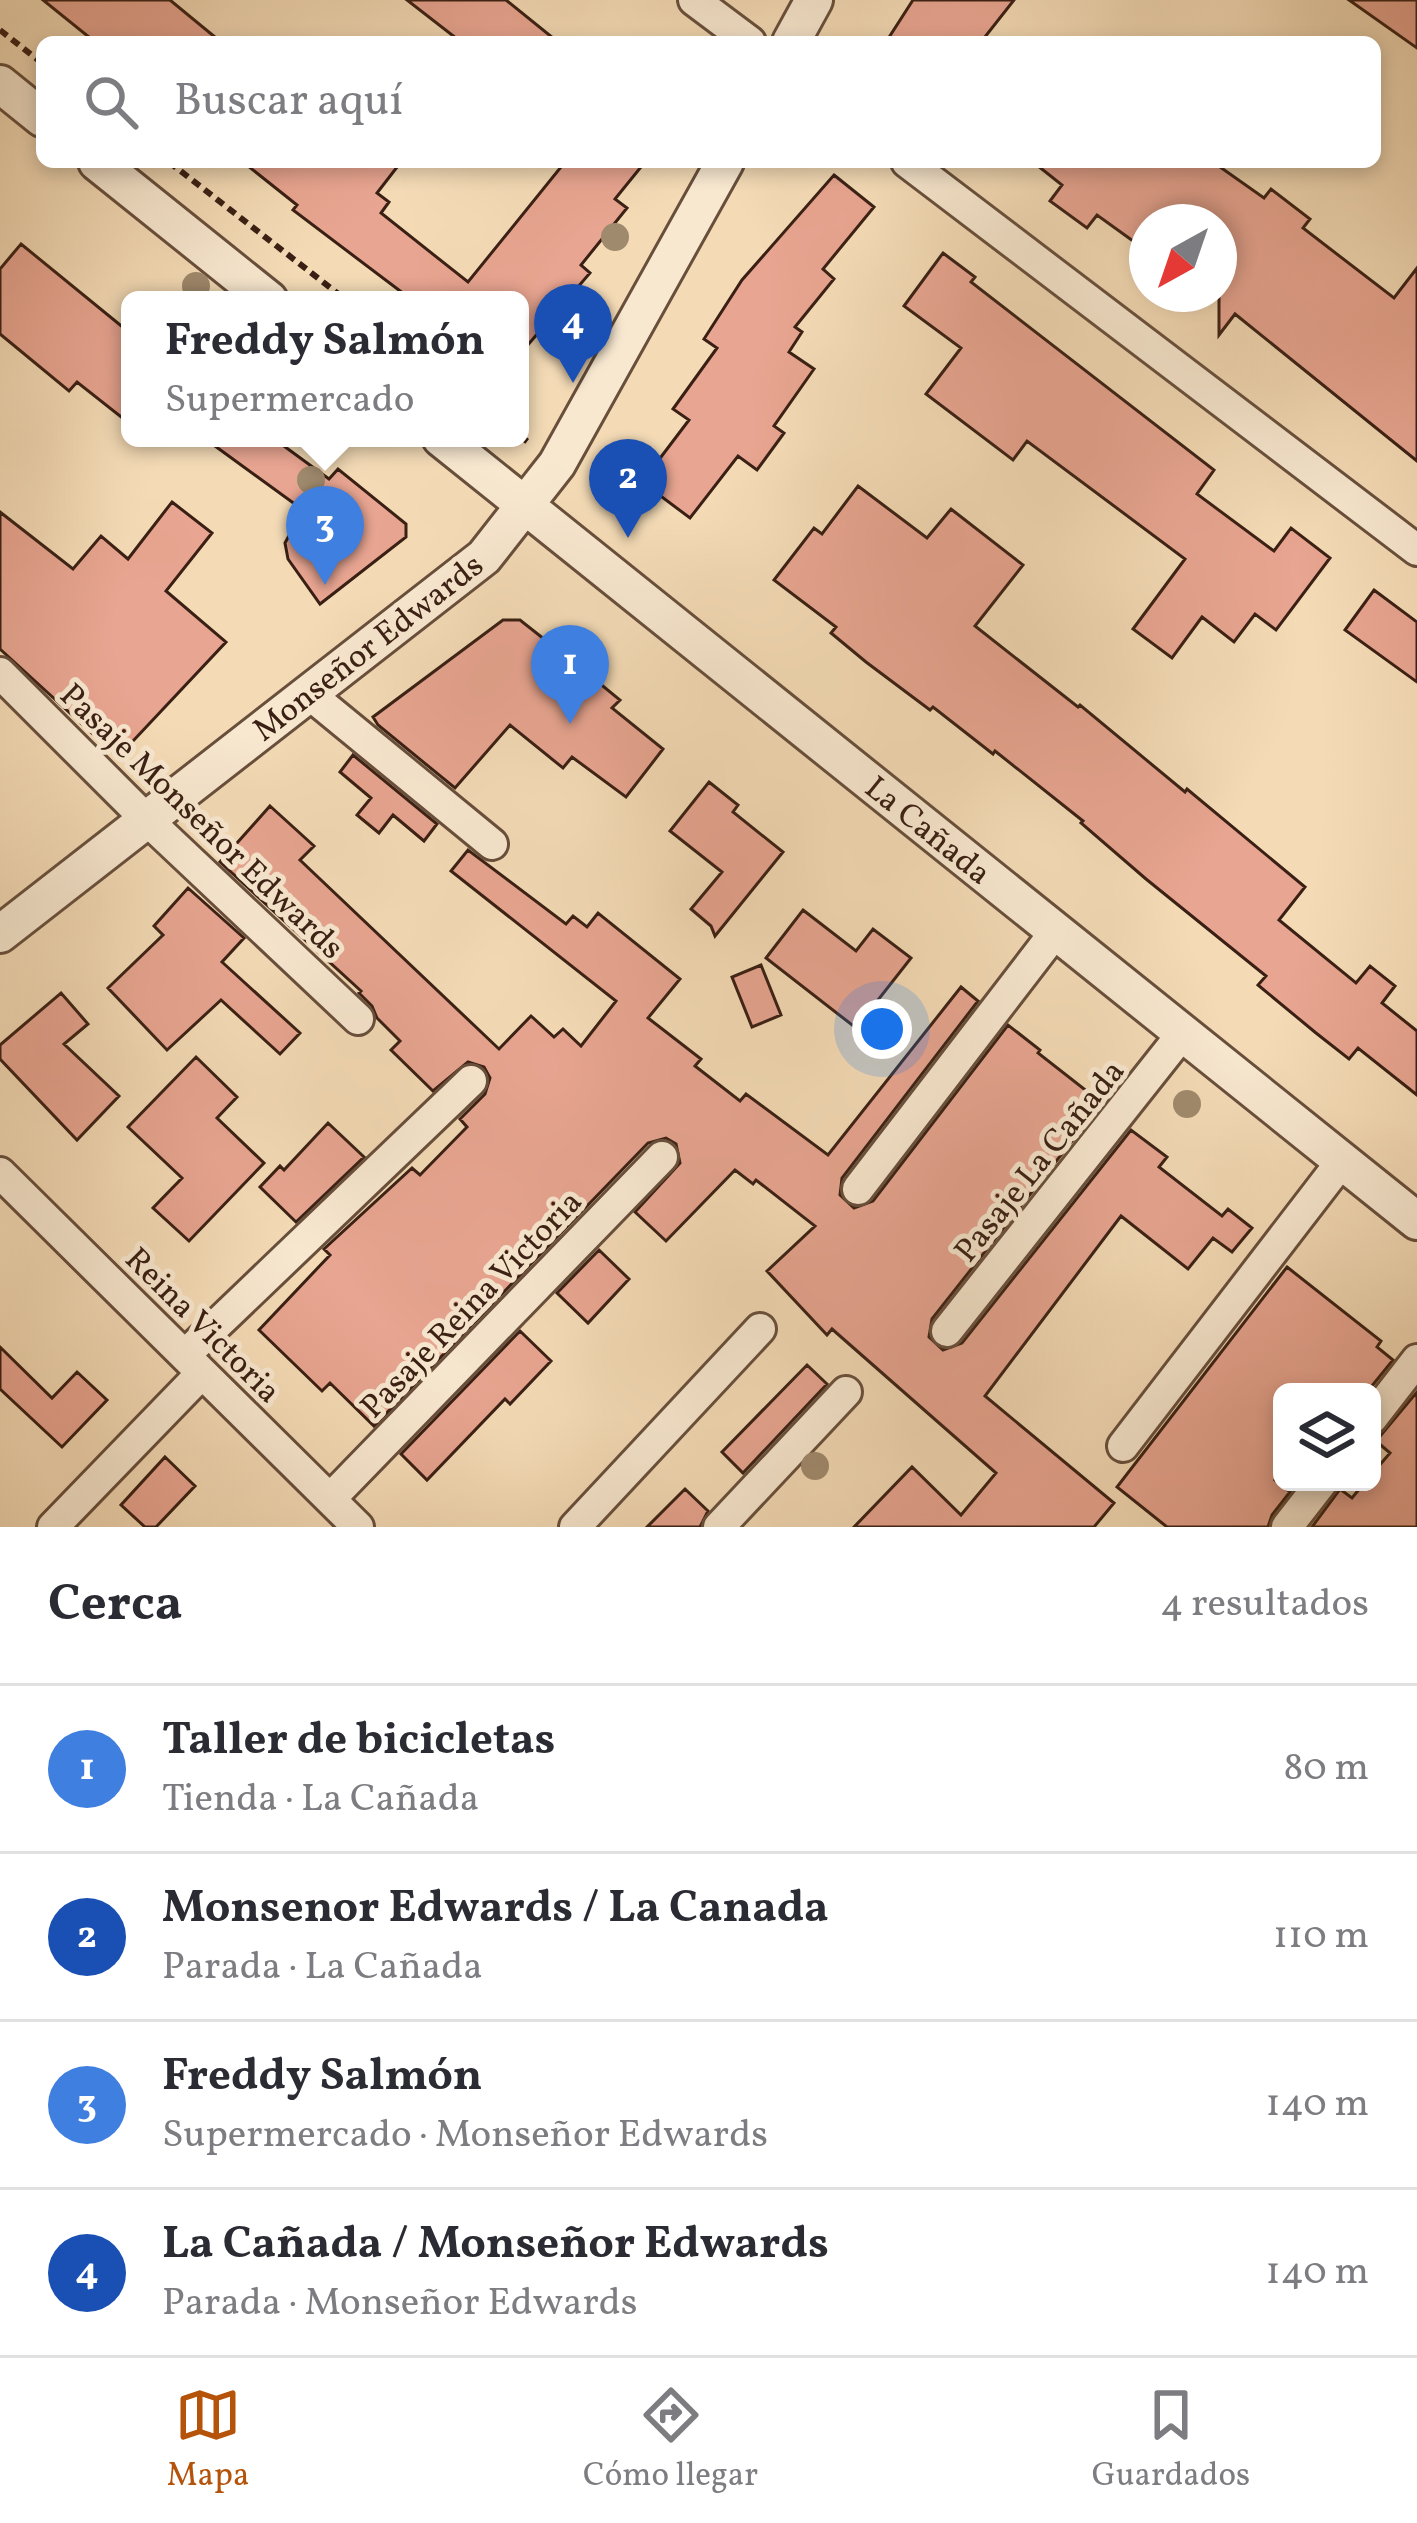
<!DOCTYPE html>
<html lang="es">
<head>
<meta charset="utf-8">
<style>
  body { margin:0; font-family:Vollkorn,serif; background:#f7f7f7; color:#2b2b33 }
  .controls { position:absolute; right:36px; bottom:36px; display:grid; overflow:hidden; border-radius:18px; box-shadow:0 6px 18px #0003 }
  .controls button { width:108px; height:108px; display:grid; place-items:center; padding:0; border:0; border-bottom:3px solid #e1e1e2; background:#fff; color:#2b2b33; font:60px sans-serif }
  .compass { position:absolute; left:1129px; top:204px; width:108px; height:108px; border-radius:50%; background:#fff; box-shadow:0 6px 18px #0003; rotate:220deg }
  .you { position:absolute; left:882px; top:1029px; width:42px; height:42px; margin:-30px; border:9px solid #fff; border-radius:50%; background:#1a73e8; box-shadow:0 0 0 18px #1a73e833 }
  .badge { display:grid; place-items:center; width:78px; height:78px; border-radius:50%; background:#b45309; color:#fff; font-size:39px; font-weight:700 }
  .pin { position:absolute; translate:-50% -99px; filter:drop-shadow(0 3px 6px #0008) }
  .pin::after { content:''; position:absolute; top:63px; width:42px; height:36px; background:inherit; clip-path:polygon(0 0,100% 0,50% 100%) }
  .popup { position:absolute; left:121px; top:291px; width:408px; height:156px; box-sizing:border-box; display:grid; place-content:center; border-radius:18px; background:#fff; filter:drop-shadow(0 3px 9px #0005); font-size:39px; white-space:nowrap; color:#7c7c81 }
  .popup b { font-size:45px; color:#2b2b33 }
  .popup::after { content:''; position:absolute; left:50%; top:100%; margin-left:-24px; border:24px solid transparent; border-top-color:#fff }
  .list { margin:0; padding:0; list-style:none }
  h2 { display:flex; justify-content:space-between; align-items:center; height:156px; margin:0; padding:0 48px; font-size:51px }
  h2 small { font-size:39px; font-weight:400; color:#7c7c81 }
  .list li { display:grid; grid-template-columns:78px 1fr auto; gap:36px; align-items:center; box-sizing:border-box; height:168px; padding:0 48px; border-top:3px solid #e1e1e2 }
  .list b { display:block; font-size:45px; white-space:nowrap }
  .list p { margin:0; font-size:39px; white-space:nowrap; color:#7c7c81 }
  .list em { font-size:39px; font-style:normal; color:#7c7c81 }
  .icon { flex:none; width:66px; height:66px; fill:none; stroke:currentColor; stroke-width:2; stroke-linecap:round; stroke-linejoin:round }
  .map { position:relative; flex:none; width:1417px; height:1527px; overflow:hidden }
  .search { position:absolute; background:#fff; box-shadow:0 6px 18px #0003; left:36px; right:36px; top:36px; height:132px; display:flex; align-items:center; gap:30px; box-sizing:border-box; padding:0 42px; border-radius:18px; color:#7c7c81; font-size:45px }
  .sheet { height:828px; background:#fff }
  nav { display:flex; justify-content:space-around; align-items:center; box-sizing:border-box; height:168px; border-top:3px solid #e1e1e2; background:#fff; font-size:33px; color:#7c7c81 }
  nav a { display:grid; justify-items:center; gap:6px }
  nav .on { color:#b45309 }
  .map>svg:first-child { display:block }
</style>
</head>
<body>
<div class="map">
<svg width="1417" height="1527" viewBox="0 0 1417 1527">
  <rect width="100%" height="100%" fill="#f4dbb6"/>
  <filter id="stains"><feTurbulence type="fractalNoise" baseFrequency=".00167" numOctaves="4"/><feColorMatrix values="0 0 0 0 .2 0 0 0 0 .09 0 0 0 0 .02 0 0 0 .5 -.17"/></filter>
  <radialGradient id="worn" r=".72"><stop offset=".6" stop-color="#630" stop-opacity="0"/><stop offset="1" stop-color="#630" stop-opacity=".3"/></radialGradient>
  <path fill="#e8a591" stroke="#3a2014" stroke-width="3" d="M43,0H170L221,42H95Z
    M407,0H506L558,42H461Z
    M913,0H1014L981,42H886Z
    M1349,0H1417V48Z
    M243,162H401L377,193L389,202L381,213L468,282L565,162H645L615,199L627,208L581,265L590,273L520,354V300H412L293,210L297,205Z
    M1033,162H1213L1264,198L1271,189L1310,219L1303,228L1394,298L1417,268V461L1235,314L1219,335V222H1147V251L1097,215L1087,228L1050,201L1062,185Z
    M834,175L874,207L823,269L834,279L795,327L802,332L789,352L814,369L774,426L784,433L757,470L738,456L690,518L642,482L689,420L673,409L717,348L704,339L742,280Z
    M21,244L130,333V424L77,382L69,391L0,334V269Z
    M943,253L975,277L971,282L1214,470L1197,494L1274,551L1291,528L1330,558L1276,630L1255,614L1234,642L1202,617L1172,658L1133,629L1185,559L1027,441L1013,460L926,394L961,348L904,306Z
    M204,438H273L329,479L338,469L406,524V537L320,604L288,559L285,543L303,510Z
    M858,486L927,538L951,509L1023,565L975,626L1078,707L1080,705L1185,792L1187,789L1305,887L1279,920L1356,983L1370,966L1395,986L1382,1003L1417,1031V1095L1358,1048L1349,1059L1316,1033L1258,985L1266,976L1146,879L1081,823L1083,821L995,751L993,754L933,707L930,710L866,662L831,633L836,627L774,580L814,528L822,534Z
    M172,502L212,533L166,591L226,642L118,757L0,649V512L73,569L101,536L128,559Z
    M1374,590L1417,622V682L1345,630Z
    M503,620H520L587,673L620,700L612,708L663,749L626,797L572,757L563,768L510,725L455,788L378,725L373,717Z
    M353,755L437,824L424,841L393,815L379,833L357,815L371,798L340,772Z
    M709,782L738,805L733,812L783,852L715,936L711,926L691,909L722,872L670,831Z
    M270,806L314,846L300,860L499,1049L531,1016L554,1037L563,1029L581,1046L616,1001L451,871L468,850L566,924L573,916L587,927L598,913L680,979L648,1018L701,1059L695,1066L740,1101L746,1094L828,1155L961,987L978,1001L842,1178L840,1195L854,1208L873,1201L1008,1025L1040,1050L1038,1053L1102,1103L932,1319L929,1337L943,1350L962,1343L1131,1130L1167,1157L1159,1167L1222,1216L1228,1209L1252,1228L1232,1252L1213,1238L1188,1269L1121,1216L985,1396L1114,1503L1094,1527H854L912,1467L961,1515L996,1473L832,1329L827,1335L767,1271L815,1226L756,1180L753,1184L735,1170L666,1241L635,1212L680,1163L676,1144L666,1138L648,1143L374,1426L330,1383L322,1391L259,1330L330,1255L324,1249L412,1168L420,1175L467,1127L460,1119L485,1094L490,1078L484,1067L468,1062L433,1091L391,1050L400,1041L377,1018L372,1006L359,993L361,991L220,862Z
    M188,888L244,938L222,962L300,1033L280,1054L221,1000L167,1050L108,988L163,935L154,926Z
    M803,910L856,951L873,929L911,958L856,1028L766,958Z
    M761,965L781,1015L752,1027L732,977Z
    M61,993L88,1024L64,1044L119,1096L77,1140L0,1059V1045Z
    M196,1057L237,1097L217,1118L264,1163L189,1241L153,1208L182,1178L128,1127Z
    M328,1123L364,1157L296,1222L260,1187L280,1166L284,1170Z
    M599,1250L629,1279L588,1323L557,1293Z
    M1287,1267L1381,1341L1377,1347L1393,1360L1367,1392H1282V1472L1275,1480L1290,1492L1272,1515L1268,1527H1167L1117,1487Z
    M520,1331L551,1361L510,1404L505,1399L427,1480L401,1454Z
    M0,1347L52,1398L77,1372L107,1400L62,1447L0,1389Z
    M807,1365L827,1384L743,1473L722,1452Z
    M1417,1392V1527H1312L1340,1489L1352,1498L1365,1482H1372V1474L1390,1453L1376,1441Z
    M165,1457L195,1486L156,1527H145L121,1505Z
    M685,1489L708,1511L700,1527H647Z"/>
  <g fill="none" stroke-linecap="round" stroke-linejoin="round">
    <g stroke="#684f3c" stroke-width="36">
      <path id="minor" d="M694,0L750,42
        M907,162L1417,550
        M0,673L146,819L358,1019
        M308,693L492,844
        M0,1173L358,1527
        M858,1189L1056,931
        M947,1331L1183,1033
        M185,1355L471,1081
        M1372,1418L1417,1360
        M1123,1446L1342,1161
        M330,1499L662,1157
        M53,1527L202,1373
        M575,1527L760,1329
        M719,1527L846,1392
        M1287,1527L1322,1482"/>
    </g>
    <g stroke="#684f3c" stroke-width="42">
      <path id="tertiary" d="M791,42L814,0
        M0,84L42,118
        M97,162L269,300
        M441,438L1417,1221
        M0,934L484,557L557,464L725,162"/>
    </g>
    <path stroke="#3a2014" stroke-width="6" stroke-dasharray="9 6" stroke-linecap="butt" d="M0,30L42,63
      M169,162L346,300
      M520,436L532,445"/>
    <use href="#minor" stroke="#f8e8d0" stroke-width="30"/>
    <use href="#tertiary" stroke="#f8e8d0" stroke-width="36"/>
  </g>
  <g fill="#a08a6d">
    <circle cx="615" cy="237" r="14"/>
    <circle cx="196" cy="286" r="14"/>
    <circle cx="311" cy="480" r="14"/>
    <circle cx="1187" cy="1104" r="14"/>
    <circle cx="815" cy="1466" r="14"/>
  </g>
  <g text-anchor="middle" stroke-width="10" stroke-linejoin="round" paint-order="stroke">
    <g font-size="33" fill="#3a2014" stroke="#f8e8d0">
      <text transform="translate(367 646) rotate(-38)" y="12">Monseñor Edwards</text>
      <text transform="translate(203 820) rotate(44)" y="12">Pasaje Monseñor Edwards</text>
      <text transform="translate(929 829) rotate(39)" y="12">La Cañada</text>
      <text transform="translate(1038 1160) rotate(-51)" y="12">Pasaje La Cañada</text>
      <text transform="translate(470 1303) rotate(-46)" y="12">Pasaje Reina Victoria</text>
      <text transform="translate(204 1324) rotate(45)" y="12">Reina Victoria</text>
    </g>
  </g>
  <rect width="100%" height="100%" filter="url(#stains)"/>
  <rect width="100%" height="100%" fill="url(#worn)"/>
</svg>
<div class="controls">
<button><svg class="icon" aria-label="layers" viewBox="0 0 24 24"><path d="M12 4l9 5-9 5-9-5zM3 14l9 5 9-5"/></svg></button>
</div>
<svg class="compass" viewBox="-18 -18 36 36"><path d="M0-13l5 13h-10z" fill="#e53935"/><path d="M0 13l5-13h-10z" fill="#7c7c81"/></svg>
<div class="you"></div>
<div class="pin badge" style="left:570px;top:724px;background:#3f7fe0">1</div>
<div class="pin badge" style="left:628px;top:538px;background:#1a4fb4">2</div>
<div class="pin badge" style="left:325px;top:585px;background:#3f7fe0">3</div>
<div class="popup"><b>Freddy Salmón</b>Supermercado</div>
<div class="pin badge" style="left:573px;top:383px;background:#1a4fb4">4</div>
<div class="search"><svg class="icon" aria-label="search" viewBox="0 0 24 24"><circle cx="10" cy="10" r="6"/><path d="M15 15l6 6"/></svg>Buscar aquí</div>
</div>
<section class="sheet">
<h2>Cerca<small>4 resultados</small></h2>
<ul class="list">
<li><span class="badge" style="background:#3f7fe0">1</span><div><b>Taller de bicicletas</b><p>Tienda · La Cañada</p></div><em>80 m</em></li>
<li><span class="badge" style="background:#1a4fb4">2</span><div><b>Monsenor Edwards / La Canada</b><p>Parada · La Cañada</p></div><em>110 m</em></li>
<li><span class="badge" style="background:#3f7fe0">3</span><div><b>Freddy Salmón</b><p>Supermercado · Monseñor Edwards</p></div><em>140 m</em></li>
<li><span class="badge" style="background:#1a4fb4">4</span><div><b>La Cañada / Monseñor Edwards</b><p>Parada · Monseñor Edwards</p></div><em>140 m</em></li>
</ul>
</section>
<nav>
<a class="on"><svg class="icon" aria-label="map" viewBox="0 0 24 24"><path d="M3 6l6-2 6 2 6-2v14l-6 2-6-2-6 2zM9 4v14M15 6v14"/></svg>Mapa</a>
<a><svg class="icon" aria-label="directions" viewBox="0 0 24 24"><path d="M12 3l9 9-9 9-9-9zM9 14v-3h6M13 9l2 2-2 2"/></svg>Cómo llegar</a>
<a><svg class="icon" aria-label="saved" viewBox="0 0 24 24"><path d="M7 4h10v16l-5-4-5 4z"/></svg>Guardados</a>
</nav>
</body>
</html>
